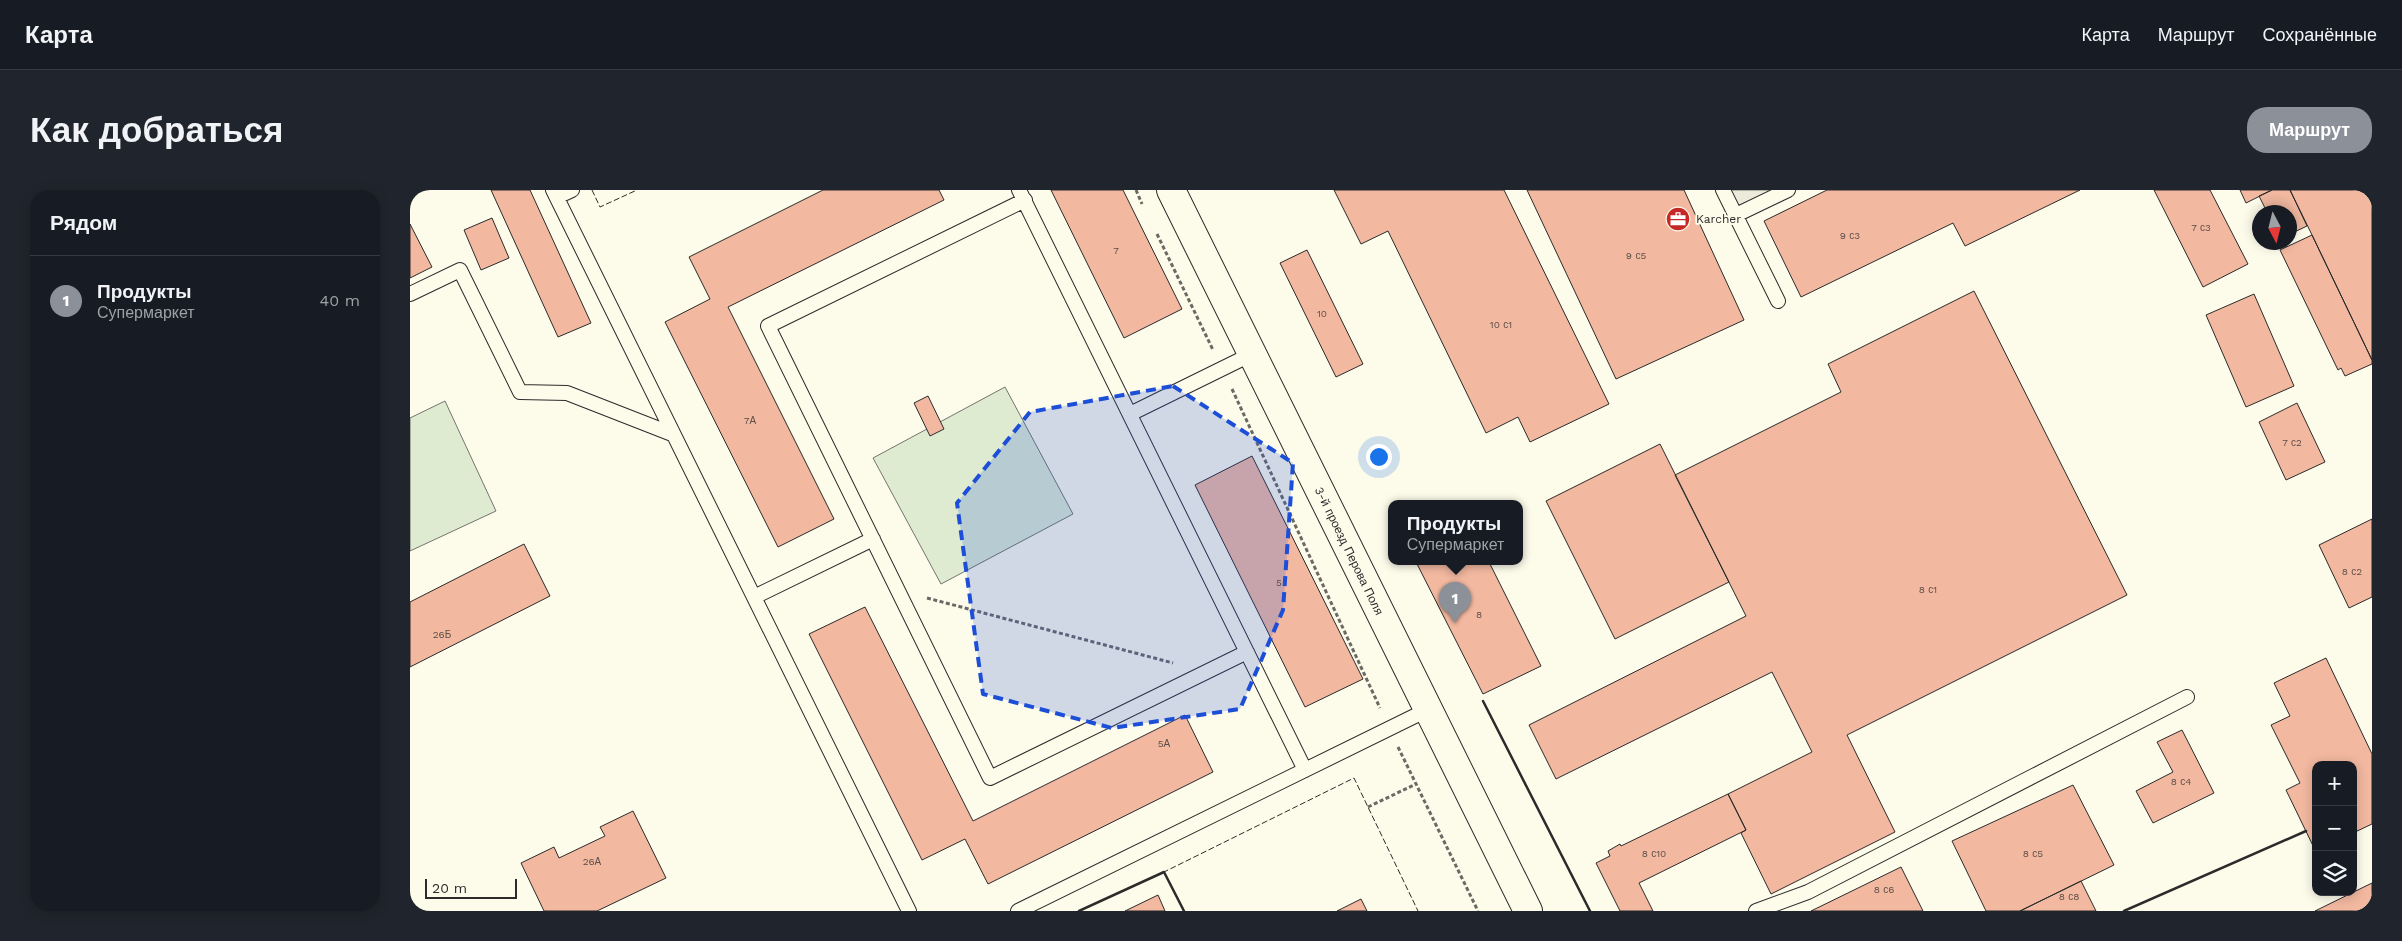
<!DOCTYPE html>
<html lang="ru">
<head>
<meta charset="utf-8">
<style>
  body { margin:0; font-family:"Work Sans",sans-serif; background:#20242c; color:#f1f3f6 }
  .controls { position:absolute; right:15px; bottom:15px; display:grid; overflow:hidden; border-radius:10px; box-shadow:0 2px 12px #0003 }
  .controls button { width:45px; height:45px; display:grid; place-items:center; padding:0; border:0; border-bottom:1px solid #363941; background:#171b24; color:#f1f3f6; font:25px sans-serif }
  .compass { position:absolute; left:1842px; top:15px; width:45px; height:45px; border-radius:50%; background:#171b24; box-shadow:0 2px 12px #0003; rotate:173deg }
  .scale { position:absolute; left:15px; bottom:12px; width:92px; box-sizing:border-box; padding-left:5px; border:2px solid #2b2b2b; border-top:0; font-size:14px; line-height:18px; white-space:nowrap; color:#2b2b2b; -webkit-text-stroke:4px #fdfbea; paint-order:stroke }
  .you { position:absolute; left:968px; top:266px; width:18px; height:18px; margin:-12px; border:4px solid #fff; border-radius:50%; background:#1a73e8; box-shadow:0 0 0 8px #1a73e833 }
  .badge { display:grid; place-items:center; width:32px; height:32px; border-radius:50%; background:#8c9099; color:#fff; font-size:16px; font-weight:700 }
  .pin { position:absolute; translate:-50% -41px; filter:drop-shadow(0 1px 2px #0008) }
  .pin::after { content:''; position:absolute; top:26px; width:18px; height:15px; background:inherit; clip-path:polygon(0 0,100% 0,50% 100%) }
  .popup { position:absolute; left:978px; top:310px; width:135px; height:65px; box-sizing:border-box; display:grid; place-content:center; border-radius:10px; background:#171b24; filter:drop-shadow(0 1px 4px #0005); font-size:16px; white-space:nowrap; color:#9ea1a6 }
  .popup b { font-size:19px; color:#f1f3f6 }
  .popup::after { content:''; position:absolute; left:50%; top:100%; margin-left:-10px; border:10px solid transparent; border-top-color:#171b24 }
  .list { margin:0; padding:0; list-style:none }
  h2 { display:flex; justify-content:space-between; align-items:center; height:65px; margin:0; padding:0 20px; font-size:21px }
  h2 small { font-size:16px; font-weight:400; color:#9ea1a6 }
  .list li { display:grid; grid-template-columns:32px 1fr auto; gap:15px; align-items:center; box-sizing:border-box; height:90px; padding:0 20px; border-top:1px solid #363941 }
  .list b { display:block; font-size:19px; white-space:nowrap }
  .list p { margin:0; font-size:16px; white-space:nowrap; color:#9ea1a6 }
  .list em { font-size:16px; font-style:normal; color:#9ea1a6 }
  .icon { flex:none; width:28px; height:28px; fill:none; stroke:currentColor; stroke-width:2; stroke-linecap:round; stroke-linejoin:round }
  .map { position:relative; flex:none; width:1962px; height:721px; overflow:hidden; border-radius:20px }
  header { display:flex; align-items:center; gap:30px; box-sizing:border-box; height:70px; padding:0 25px; background:#171b24; border-bottom:1px solid #363941 }
  header strong { font-size:24px }
  nav { display:flex; gap:28px; margin-inline-start:auto; font-size:18px }
  .intro { display:flex; align-items:center; justify-content:space-between; box-sizing:border-box; height:120px; padding:0 30px }
  h1 { margin:0; font-size:35px }
  .button { padding:12px 22px; border-radius:20px; background:#8c9099; color:#fff; font-size:18px; font-weight:700 }
  main { display:flex; gap:30px; padding:0 30px }
  aside { flex:1; background:#171b24; border-radius:20px; box-shadow:0 2px 12px #0003 }
  .map>svg:first-child { display:block }
</style>
</head>
<body>
<header>
<strong>Карта</strong>
<nav><a>Карта</a><a>Маршрут</a><a>Сохранённые</a></nav>
</header>
<div class="intro"><h1>Как добраться</h1><a class="button">Маршрут</a></div>
<main>
<aside>
<h2>Рядом<small></small></h2>
<ul class="list">
<li><span class="badge">1</span><div><b>Продукты</b><p>Супермаркет</p></div><em>40 m</em></li>
</ul>
</aside>
<div class="map">
<svg width="1962" height="721" viewBox="0 0 1962 721">
  <rect width="100%" height="100%" fill="#fdfbea"/>
  <path fill="#deebd1" stroke="#74746e" d="M595,197L663,324L531,394L463,268Z
    M35,211L86,321L0,361V228Z"/>
  <path fill="#eceadb" stroke="#74746e" d="M1313,0H1378L1326,25Z"/>
  <path fill="#f2b8a0" stroke="#2b2b2b" d="M81,0H120L181,133L148,147Z
    M413,0H529L534,10L318,117L424,329L368,357L255,132L300,109L279,67Z
    M641,0H713L772,119L714,148Z
    M924,0H1094L1199,214L1120,252L1108,227L1076,243L978,41L951,54Z
    M1117,0H1274L1334,130L1206,189Z
    M1417,0H1670L1555,56L1543,33L1391,107L1354,31Z
    M1744,0H1800L1838,74L1793,97Z
    M1830,0H1862L1836,13Z
    M1862,0H1880L1897,36L1880,44V22H1857L1849,6Z
    M1880,0H1962V170L1902,45Z
    M82,28L99,68L71,80L54,40Z
    M0,34L22,77L0,88Z
    M1902,45L1962,170V174L1935,186L1931,178L1928,180L1870,60Z
    M897,60L953,174L926,187L870,73Z
    M1564,101L1717,405L1437,545L1485,642L1361,704L1331,643L1336,640L1318,604L1402,562L1362,482L1146,589L1119,535L1336,426L1265,285L1431,202L1418,174Z
    M1844,104L1884,196L1836,217L1796,125Z
    M518,206L534,239L520,246L504,213Z
    M1887,213L1915,272L1876,290L1849,232Z
    M1250,254L1319,392L1205,449L1136,311Z
    M842,266L953,489L895,517L785,295Z
    M1962,329V407L1939,418L1909,355Z
    M114,354L140,406L0,477V412Z
    M1006,372H1079L1131,476L1073,504Z
    M455,417L563,631L775,525L803,582L578,694L555,649L512,670L399,444Z
    M1916,468L1962,564V634L1943,643V575H1906V662L1876,600L1890,593L1861,535L1880,526L1864,493Z
    M1772,540L1804,603L1743,633L1726,601L1763,582L1747,552Z
    M1663,595L1704,675L1610,721H1576L1542,651Z
    M1318,604L1336,640L1229,693L1243,721H1210L1186,673L1200,666L1198,661L1210,654L1211,656Z
    M223,621L256,688L187,721H134L111,673L144,657L149,668L195,646L190,637Z
    M1491,677L1513,721H1401Z
    M1671,691L1686,721H1610Z
    M1962,693V721H1905Z
    M748,705L755,721H715Z
    M951,709L957,721H927Z"/>
  <g fill="none" stroke-linecap="round" stroke-linejoin="round">
    <g stroke="#2b2b2b" stroke-width="16">
      <path id="lane" d="M143,0L499,721
        M609,0L895,580
        M1313,0L1368,111
        M147,7L162,0
        M615,10L358,136L580,588L837,462
        M1326,25L1378,0
        M0,104L50,80L110,202L157,203L262,244
        M720,224L842,164
        M344,407L463,349
        M608,721L1017,520
        M1346,721L1398,702L1777,507"/>
    </g>
    <g stroke="#2b2b2b" stroke-width="30">
      <path id="street" d="M761,0L1118,721"/>
    </g>
    <path stroke="#6a6964" stroke-width="3" stroke-dasharray="4 2.5" stroke-linecap="butt" d="M726,0L732,14
      M747,44L803,160
      M822,199L970,518
      M517,408L763,473
      M988,557L1068,721
      M958,617L1006,594"/>
    <use href="#lane" stroke="#fdfbea" stroke-width="14"/>
    <use href="#street" stroke="#fdfbea" stroke-width="28"/>
    <path stroke="#2b2b2b" stroke-width="1" stroke-dasharray="6 2.5" stroke-linecap="butt" d="M182,0L190,17L227,0
      M774,721L754,682L944,588L1008,721"/>
    <path stroke="#2b2b2b" stroke-width="2.5" d="M1073,511L1180,721
      M669,721L754,682L774,721
      M1714,721L1896,641"/>
  </g>
  <path fill="#1d4ed8" fill-opacity="0.2" stroke="#1d4ed8" stroke-width="4" stroke-dasharray="10 6" stroke-linejoin="round" d="M763,196L883,273L873,420L830,519L702,538L573,504L547,313L620,222Z"/>
  <defs>
    <g id="office-disc" transform="scale(1.25)"><circle r="9.5" fill="#c62828" stroke="#fdfbea"/><path d="M-6-3h4V-5.5h4V-3h4V5H-6ZM-1-4.5V-3h2v-1.5ZM-6 0V1H6V0Z" fill="#fff"/></g>
  </defs>
  <g fill-rule="evenodd">
    <use href="#office-disc" x="1268" y="29"/>
  </g>
  <g text-anchor="middle" stroke-width="4" stroke-linejoin="round" paint-order="stroke">
    <g font-size="10" fill="#5d4e48">
      <text x="1791" y="41">7 с3</text>
      <text x="1440" y="49">9 с3</text>
      <text x="706" y="64">7</text>
      <text x="1226" y="69">9 с5</text>
      <text x="912" y="127">10</text>
      <text x="1091" y="138">10 с1</text>
      <text x="340" y="234">7А</text>
      <text x="1882" y="256">7 с2</text>
      <text x="1942" y="385">8 с2</text>
      <text x="869" y="396">5</text>
      <text x="1518" y="403">8 с1</text>
      <text x="1069" y="428">8</text>
      <text x="32" y="448">26Б</text>
      <text x="754" y="557">5А</text>
      <text x="1771" y="595">8 с4</text>
      <text x="1244" y="667">8 с10</text>
      <text x="1623" y="667">8 с5</text>
      <text x="182" y="675">26А</text>
      <text x="1474" y="703">8 с6</text>
      <text x="1659" y="710">8 с8</text>
    </g>
    <g font-size="12" fill="#2b2b2b" stroke="#fdfbea" text-anchor="start">
      <text x="1286" y="33">Karcher</text>
    </g>
    <g font-size="12" fill="#2b2b2b" stroke="#fdfbea">
      <text transform="translate(939 361) rotate(64)" y="4">3-й проезд Перова Поля</text>
    </g>
  </g>
</svg>
<div class="controls">
<button>+</button>
<button>−</button>
<button><svg class="icon" aria-label="layers" viewBox="0 0 24 24"><path d="M12 4l9 5-9 5-9-5zM3 14l9 5 9-5"/></svg></button>
</div>
<svg class="compass" viewBox="-18 -18 36 36"><path d="M0-13l5 13h-10z" fill="#e53935"/><path d="M0 13l5-13h-10z" fill="#9ea1a6"/></svg>
<div class="scale">20 m</div>
<div class="you"></div>
<div class="pin badge" style="left:1045px;top:433px">1</div>
<div class="popup"><b>Продукты</b>Супермаркет</div>
</div>
</main>
</body>
</html>
